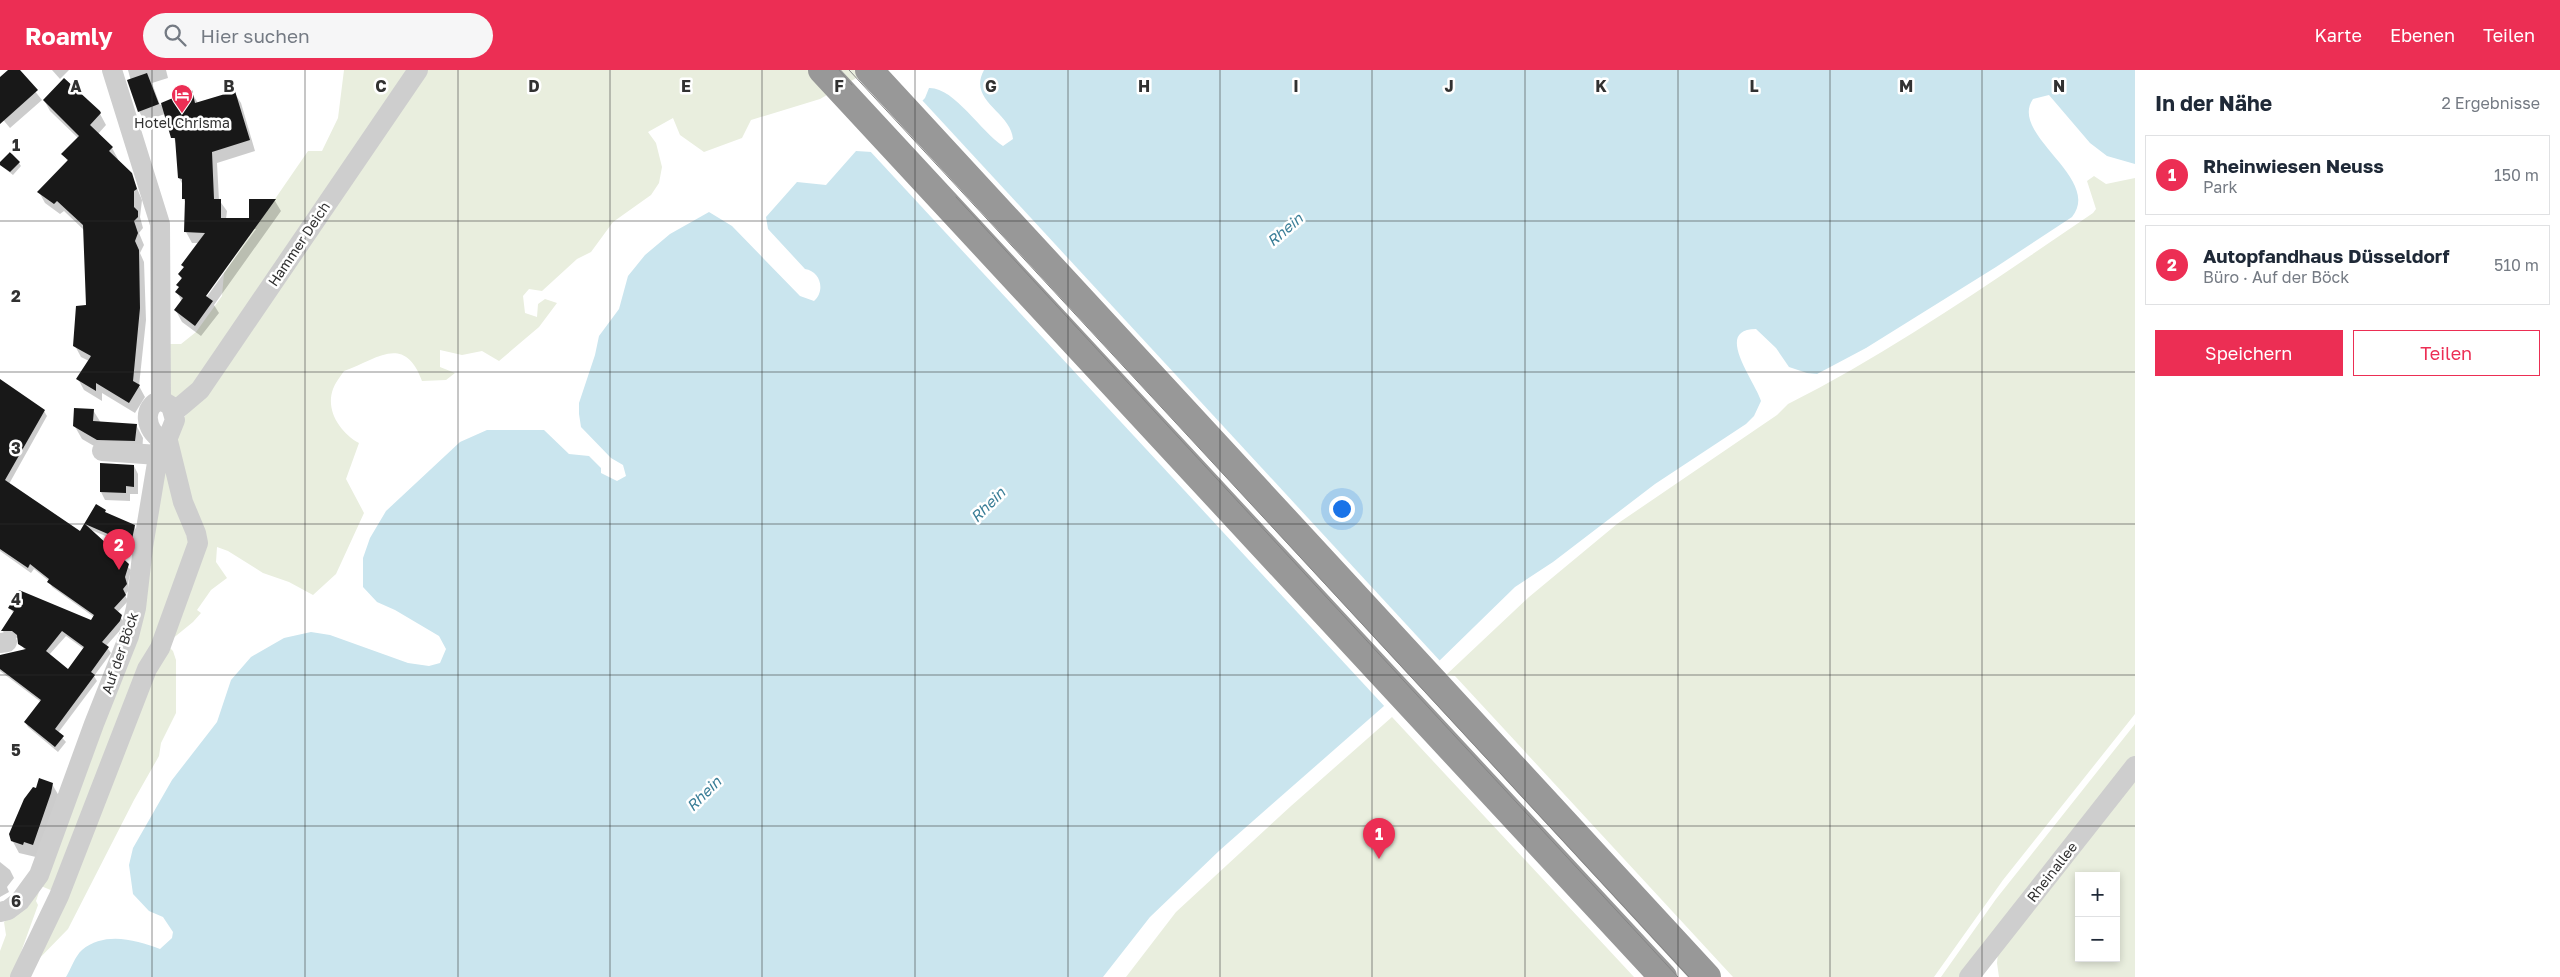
<!DOCTYPE html>
<html lang="de">
<head>
<meta charset="utf-8">
<style>
  body { margin:0; font-family:"Golos Text",sans-serif; background:#f6f6f7; color:#1f2937 }
  .controls { position:absolute; right:15px; bottom:15px; display:grid; overflow:hidden; border-radius:0px; box-shadow:0 2px 8px #0003 }
  .controls button { width:45px; height:45px; display:grid; place-items:center; padding:0; border:0; border-bottom:1px solid #e0e1e3; background:#fff; color:#1f2937; font:25px sans-serif }
  .you { position:absolute; left:1341px; top:438px; width:18px; height:18px; margin:-12px; border:4px solid #fff; border-radius:50%; background:#1a73e8; box-shadow:0 0 0 8px #1a73e833 }
  .badge { display:grid; place-items:center; width:32px; height:32px; border-radius:50%; background:#ec2e54; color:#fff; font-size:16px; font-weight:700 }
  .pin { position:absolute; translate:-50% -41px; filter:drop-shadow(0 1px 2px #0008) }
  .pin::after { content:''; position:absolute; top:26px; width:18px; height:15px; background:inherit; clip-path:polygon(0 0,100% 0,50% 100%) }
  .list { margin:0; padding:0; list-style:none }
  h2 { display:flex; justify-content:space-between; align-items:center; height:65px; margin:0; padding:0 20px; font-size:21px }
  h2 small { font-size:16px; font-weight:400; color:#747a83 }
  .list li { display:grid; grid-template-columns:32px 1fr auto; gap:15px; align-items:center; box-sizing:border-box; height:80px; margin:0 10px 10px; padding:0 10px; border:1px solid #e0e1e3; border-radius:0px }
  .list b { display:block; font-size:19px; white-space:nowrap }
  .list p { margin:0; font-size:16px; white-space:nowrap; color:#747a83 }
  .list em { font-size:16px; font-style:normal; color:#747a83 }
  .actions { display:flex; gap:10px; padding:15px 20px }
  .actions a { flex:1; padding:11px 0; border:1px solid #ec2e54; border-radius:0px; text-align:center; font-size:18px; color:#ec2e54 }
  .actions .main { background:#ec2e54; color:#fff }
  .icon { flex:none; width:28px; height:28px; fill:none; stroke:currentColor; stroke-width:2; stroke-linecap:round; stroke-linejoin:round }
  .map { position:relative; flex:none; width:2135px; height:907px; overflow:hidden }
  header { display:flex; align-items:center; gap:30px; box-sizing:border-box; height:70px; padding:0 25px; background:#ec2e54; color:#fff }
  header strong { font-size:24px }
  nav { display:flex; gap:28px; margin-inline-start:auto; font-size:18px }
  .search { width:350px; height:45px; background:#f6f6f7; display:flex; align-items:center; gap:12px; box-sizing:border-box; padding:0 18px; border-radius:28px; color:#747a83; font-size:19px }
  main { display:flex }
  aside { flex:1; background:#fff }
  .map>svg:first-child { display:block }
</style>
</head>
<body>
<header>
<strong>Roamly</strong>
<div class="search"><svg class="icon" aria-label="search" viewBox="0 0 24 24"><circle cx="10" cy="10" r="6"/><path d="M15 15l6 6"/></svg>Hier suchen</div>
<nav><a>Karte</a><a>Ebenen</a><a>Teilen</a></nav>
</header>
<main>
<div class="map">
<svg width="2135" height="907" viewBox="0 0 2135 907">
  <rect width="100%" height="100%" fill="#fff"/>
  <path fill="#e9eede" fill-rule="evenodd" d="M344,0H408L185,329L168,326V274H181L196,262L222,226L224,203L308,81H322L338,48Z
    M426,0H870L820,29L751,50L742,68L704,82L680,65L673,48L648,62L656,73L662,97L659,113L651,125L613,152L591,182L577,189L542,221L529,219L523,226L525,243L537,247L538,234L545,229L557,233L539,257L499,291L482,281L462,285L440,280V297L455,303L446,310L422,311C404,262 375,291 344,301C340,307 335,313 333,319C325,341 341,363 359,373L346,409L364,443L336,504L313,525L289,512L263,503L228,481L217,477L216,492L227,508L211,520L197,540L201,543L193,552L166,574L173,581L176,590V643L161,673L159,686L134,730L68,859L29,899L201,483L175,376L181,352Z
    M2094,106L2106,114L2135,108V644L2003,810L1934,907H1733L1455,606L1446,605L1529,527L1617,454L1777,345L1788,334C1895,280 1993,211 2093,143L2096,139L2087,111Z
    M164,388L191,481L53,821L41,816L128,580Z
    M1392,647L1634,907H1126L1176,842L1291,736Z
    M2135,654V689L1965,907H1941L1996,829Z
    M2135,704V907H1999L1997,893L1998,883ZM2079,806H2116V888H2079Z
    M39,822L36,831L38,835L12,907H0V881L6,865L4,852Z"/>
  <path fill="#cae5ee" d="M984,0H2135V94L2107,86L2090,73L2049,25L2033,29C2008,65 2103,108 2072,147L1996,197L1866,278L1817,304L1807,303L1789,297L1776,278L1756,259C1713,259 1755,311 1761,331L1754,346L1746,354L1655,414L1553,492L1515,517L1434,596L1384,636L1220,780L1150,847L1103,907H66C71,899 75,886 82,880C105,861 136,870 160,879L172,868L173,862L163,847L149,841L133,824L129,795L133,778L172,710L217,652L231,610L251,587L284,568L311,562L330,565L408,593L429,596L440,593L446,579L439,566L395,540L377,532L363,517V488L370,468L386,441L460,372L487,360H544L569,384L589,386L601,398V403L617,411L626,406L623,395L611,388L581,357L579,344V333L595,285L599,266L619,239L628,206L645,185L670,164L709,142L732,156L800,226L814,231C826,220 820,201 805,199L768,159L766,147L797,112L826,115L856,81L872,82L925,28L929,18C954,17 981,62 1003,76L1013,69C1011,42 967,31 984,0Z"/>
  <path fill="#fff" d="M921,29L1441,592L1436,598L1386,638L869,80Z"/>
  <path fill="#0003" fill-rule="evenodd" d="M9,0H18L42,30L10,58L0,46V8Z
    M52,0H69L60,9Z
    M128,0H166L168,8L152,13L160,35L191,22L198,33L234,22L241,33L255,81L217,93L219,130L227,141L226,149L250,150V131H275L281,141L214,235L219,243L201,266L182,252L176,241L182,232L177,222L182,210L179,204L184,198L183,195L199,173H192L186,162V133L183,128V115L179,108L177,76L165,44L144,51L139,41ZM253,159H256L203,232L201,230Z
    M65,9L99,42L106,55L98,64L112,78L118,89L116,90L131,104L142,130L140,147L143,158L139,163L144,175L140,183L144,192L146,250L139,316L145,327L135,343L102,323V331L84,320L78,309L89,291L81,287L75,276L87,236L84,160L64,141L60,144L45,133L39,122L68,92L63,84L78,68L50,41L44,30Z
    M19,93L21,96L13,105L0,95Z
    M0,310L44,341L47,346L9,414L80,463L96,435L108,445L134,456L137,461L134,478L89,459L131,500L128,513L129,520L125,525L128,531L117,543L124,552L123,557L106,576L111,583L94,606L97,611L58,663L66,672L58,682L28,657L25,652L41,632L0,601V586L25,581L18,568L5,566L3,561L14,544L10,538L91,552L94,547L52,517L49,511L34,499L31,503L0,481ZM66,566L84,579L68,601L49,585Z
    M93,340L101,353L136,355L143,368L142,384L106,383L82,369L74,355Z
    M134,396L138,404V424H130V431L105,430L101,422Z
    M52,714L59,726L40,788L19,783L12,770L37,720Z
    M0,792L10,800L14,808L7,817L9,822L0,827Z"/>
  <path fill="#181818" fill-rule="evenodd" d="M8,0H20L38,20L0,54V7Z
    M147,3L159,34L138,42L127,10Z
    M64,8L100,41L101,43L90,55L113,77L109,81L132,103L137,119L134,121V137L138,141V147L134,151L138,163L135,171L139,180L140,238L133,311L140,315L129,333L96,313V321L76,309L91,286L73,276L76,236L86,235L83,155L57,131L54,134L37,122L68,90L61,84L79,66L43,30Z
    M192,20L195,33L235,21L250,70L212,82L214,129H221V148H249V129H276L206,226L213,231L195,256L174,240L183,228L175,222L179,217L176,215L182,208L178,204L184,197L181,195L205,163L184,162L185,129H182V109L178,108L175,68H171L161,33Z
    M10,82L20,92L10,102L0,95V92Z
    M0,309L45,340L5,410L80,461L96,434L106,440L105,442L135,455L131,474L85,454L129,494L125,507L127,514L123,519L126,525L114,538L122,545L120,551L102,572L109,577L91,602L95,605L55,659L64,666L55,677L24,652L41,630L0,599V585L26,579L18,574L17,565L12,561H1L14,541L8,538L19,520L91,550L94,545L47,512L49,509L30,494L28,498L0,479ZM62,561L84,577L68,599L46,581Z
    M74,338L94,339L93,351L137,354L135,371L97,370L73,356Z
    M100,393L134,395V417L126,416V423L100,422Z
    M39,708L53,713L51,723L33,775L24,772L23,775L11,771L9,764L24,729L33,717L36,718Z"/>
  <g fill="none" stroke-linecap="round" stroke-linejoin="round">
    <path stroke="#cecece" stroke-width="20" d="M112,0L160,154L161,330
      M161,330L171,336L175,350L169,365L161,369C146,361 141,336 161,330Z
      M174,342L200,320L418,0
      M102,381L158,385
      M0,573L7,572
      M0,842L8,840L20,831L39,805L94,654L129,566L136,538L143,477L161,369
      M20,907L59,826L147,599L160,578L198,473L196,463L183,432L167,367
      M1969,907L2135,696"/>
    <path stroke="#989898" stroke-width="28" d="M822,0L1663,907
      M869,0L1707,907"/>
    <path stroke="#868686" stroke-width="1" d="M839,0L852,15
      M849,0L1689,907
      M956,127L1678,907"/>
  </g>
  <path fill="none" stroke="#313131" stroke-width="1" stroke-opacity="0.55" d="M152,0V907M305,0V907M458,0V907M610,0V907M762,0V907M915,0V907M1068,0V907M1220,0V907M1372,0V907M1525,0V907M1678,0V907M1830,0V907M1982,0V907M0,151H2135M0,302H2135M0,454H2135M0,605H2135M0,756H2135"/>
  <defs>
    <g id="hotel-pin" transform="scale(1.125)"><path d="M0 17L-7.5 6A9.5 9.5 0 1 1 7.5 6Z" fill="#ec2e54" stroke="#fff"/><path d="M-6-4.5h1.5V1H6V5H4.5V3h-9V5H-6ZM-4 0a1.8 1.8 0 1 1 3.6 0ZM.5 0V-2.5h3Q6-2.5 6 0Z" fill="#fff"/></g>
  </defs>
  <g fill-rule="evenodd">
    <use href="#hotel-pin" x="182" y="25"/>
  </g>
  <g text-anchor="middle" stroke-width="5" stroke-linejoin="round" paint-order="stroke">
    <g font-size="14" fill="#313131" stroke="#fff">
      <text x="182" y="58">Hotel Chrisma</text>
    </g>
    <g font-size="14" fill="#313131" stroke="#fff">
      <text transform="translate(299 174) rotate(-56)" y="5">Hammer Deich</text>
      <text transform="translate(120 583) rotate(-71)" y="5">Auf der Böck</text>
      <text transform="translate(2052 802) rotate(-52)" y="5">Rheinallee</text>
    </g>
    <g font-size="15" font-style="italic" fill="#3a7e97" stroke="#fff">
      <text transform="translate(1285 160) rotate(-41)" y="5">Rhein</text>
      <text transform="translate(988 435) rotate(-45)" y="5">Rhein</text>
      <text transform="translate(704 724) rotate(-45)" y="5">Rhein</text>
    </g>
  </g>
  <g font-size="16" text-anchor="middle" font-weight="bold" fill="#313131" stroke="#fff" stroke-width="5" stroke-linejoin="round" paint-order="stroke">
    <text x="76" y="22">A</text>
    <text x="229" y="22">B</text>
    <text x="381" y="22">C</text>
    <text x="534" y="22">D</text>
    <text x="686" y="22">E</text>
    <text x="839" y="22">F</text>
    <text x="991" y="22">G</text>
    <text x="1144" y="22">H</text>
    <text x="1296" y="22">I</text>
    <text x="1449" y="22">J</text>
    <text x="1601" y="22">K</text>
    <text x="1754" y="22">L</text>
    <text x="1906" y="22">M</text>
    <text x="2059" y="22">N</text>
    <text x="16" y="81">1</text>
    <text x="16" y="232">2</text>
    <text x="16" y="384">3</text>
    <text x="16" y="535">4</text>
    <text x="16" y="686">5</text>
    <text x="16" y="837">6</text>
  </g>
</svg>
<div class="controls">
<button>+</button>
<button>−</button>
</div>
<div class="you"></div>
<div class="pin badge" style="left:1379px;top:789px">1</div>
<div class="pin badge" style="left:119px;top:500px">2</div>
</div>
<aside>
<h2>In der Nähe<small>2 Ergebnisse</small></h2>
<ul class="list">
<li><span class="badge">1</span><div><b>Rheinwiesen Neuss</b><p>Park</p></div><em>150 m</em></li>
<li><span class="badge">2</span><div><b>Autopfandhaus Düsseldorf</b><p>Büro · Auf der Böck</p></div><em>510 m</em></li>
</ul>
<div class="actions"><a class="main">Speichern</a><a>Teilen</a></div>
</aside>
</main>
</body>
</html>
